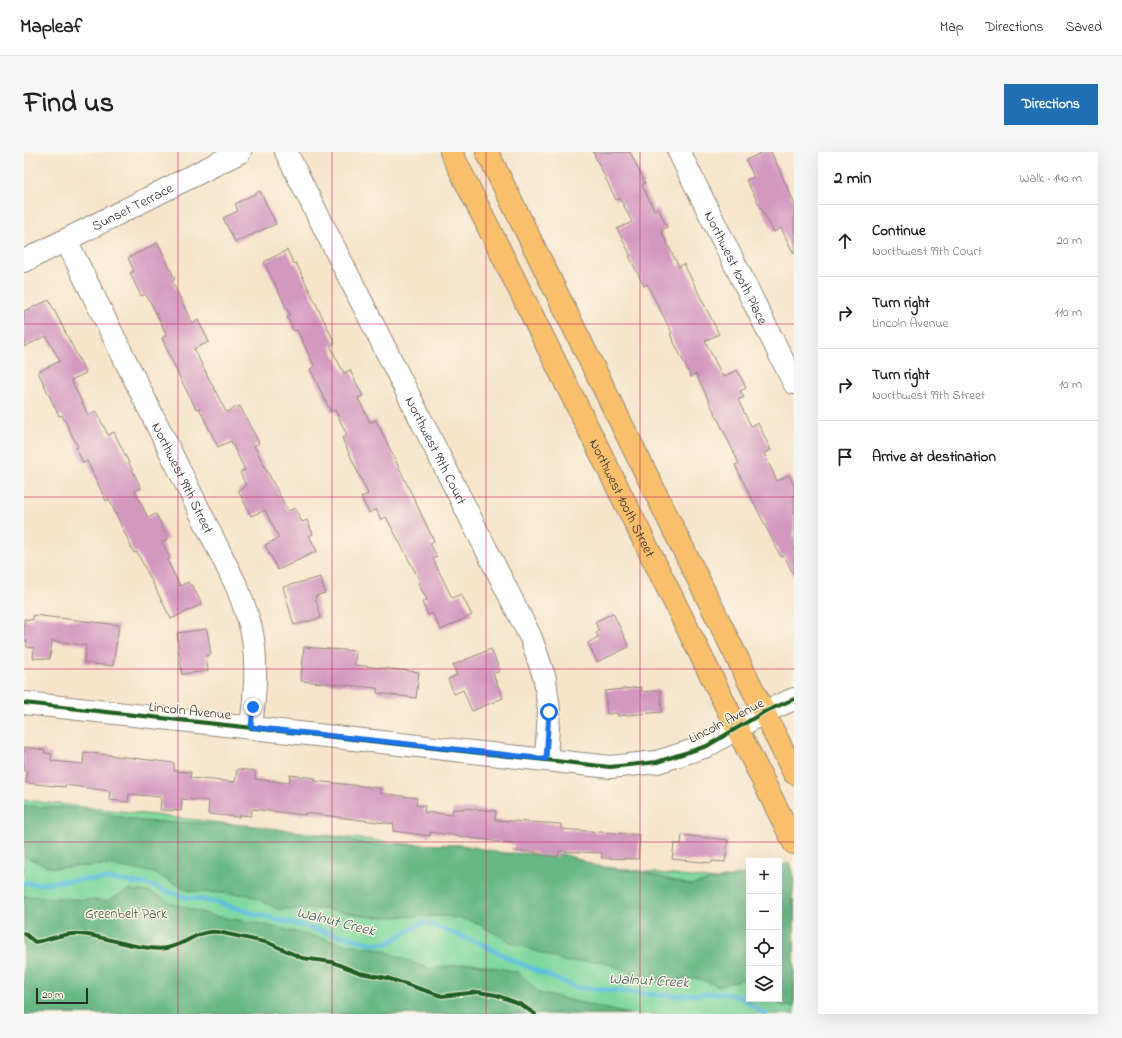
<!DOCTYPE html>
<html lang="en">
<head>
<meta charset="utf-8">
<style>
  body { margin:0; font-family:"Indie Flower",sans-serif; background:#f6f6f6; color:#202124 }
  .controls { position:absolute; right:12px; bottom:12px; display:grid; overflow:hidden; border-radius:0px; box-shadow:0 4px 16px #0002 }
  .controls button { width:36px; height:36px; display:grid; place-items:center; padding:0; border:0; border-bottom:1px solid #e0e0e0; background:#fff; color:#202124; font:20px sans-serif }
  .scale { position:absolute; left:12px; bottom:10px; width:52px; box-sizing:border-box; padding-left:4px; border:2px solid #2b2b2b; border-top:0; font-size:11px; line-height:14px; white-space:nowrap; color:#2b2b2b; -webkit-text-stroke:3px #fcf5e5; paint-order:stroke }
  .stop { position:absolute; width:12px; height:12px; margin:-9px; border:3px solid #1a73e8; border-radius:50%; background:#fff }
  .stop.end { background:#1a73e8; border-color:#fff; box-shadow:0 1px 4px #0008 }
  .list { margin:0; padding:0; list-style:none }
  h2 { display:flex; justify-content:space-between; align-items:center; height:52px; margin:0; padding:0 16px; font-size:17px }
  h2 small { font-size:13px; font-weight:400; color:#757577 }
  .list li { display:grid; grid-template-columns:26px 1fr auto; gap:12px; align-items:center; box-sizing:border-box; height:72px; padding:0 16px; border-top:1px solid #e0e0e0 }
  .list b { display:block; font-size:15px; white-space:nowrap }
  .list p { margin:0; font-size:13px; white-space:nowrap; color:#757577 }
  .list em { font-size:13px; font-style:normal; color:#757577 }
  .icon { flex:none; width:22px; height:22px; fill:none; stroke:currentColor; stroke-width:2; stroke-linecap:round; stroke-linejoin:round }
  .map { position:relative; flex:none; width:770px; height:862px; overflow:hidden; border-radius:0px }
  header { display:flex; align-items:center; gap:24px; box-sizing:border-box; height:56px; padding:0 20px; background:#fff; border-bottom:1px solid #e0e0e0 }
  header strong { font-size:19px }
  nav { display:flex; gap:22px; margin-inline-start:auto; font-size:14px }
  .intro { display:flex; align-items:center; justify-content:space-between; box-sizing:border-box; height:96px; padding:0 24px }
  h1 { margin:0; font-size:28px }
  .button { padding:10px 18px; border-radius:0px; background:#1f6fb2; color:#fff; font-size:14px; font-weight:700 }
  main { display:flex; gap:24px; padding:0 24px }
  aside { flex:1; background:#fff; border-radius:0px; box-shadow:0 4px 16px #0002 }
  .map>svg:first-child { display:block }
</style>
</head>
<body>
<header>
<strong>Mapleaf</strong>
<nav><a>Map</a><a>Directions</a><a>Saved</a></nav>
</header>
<div class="intro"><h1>Find us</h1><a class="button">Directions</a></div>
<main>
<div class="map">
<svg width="770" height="862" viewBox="0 0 770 862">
  <rect width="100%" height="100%" fill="#fcf5e5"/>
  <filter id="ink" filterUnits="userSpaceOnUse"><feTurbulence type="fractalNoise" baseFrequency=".025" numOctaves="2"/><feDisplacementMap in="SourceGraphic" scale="8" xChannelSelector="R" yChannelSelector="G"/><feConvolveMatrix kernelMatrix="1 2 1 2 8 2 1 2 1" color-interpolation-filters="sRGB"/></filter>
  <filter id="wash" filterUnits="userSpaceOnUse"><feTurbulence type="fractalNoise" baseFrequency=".012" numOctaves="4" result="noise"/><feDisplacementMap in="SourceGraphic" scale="16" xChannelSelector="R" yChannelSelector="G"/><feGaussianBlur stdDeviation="0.9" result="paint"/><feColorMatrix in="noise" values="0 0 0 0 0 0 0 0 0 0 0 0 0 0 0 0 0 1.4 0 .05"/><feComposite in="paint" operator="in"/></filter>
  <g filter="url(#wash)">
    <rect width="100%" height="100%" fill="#f7e4cb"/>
    <path fill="#7fd89d" stroke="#558264" d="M0,648L702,729L725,735V847H755V744L770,748V862H0Z"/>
    <path fill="#67b884" stroke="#497258" d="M2,654L63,657L115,669L223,673L292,682L350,693L382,692L438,693L480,701L540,702L578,716L618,720L666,733L725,721V825L695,834L671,826L636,830L610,822L577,809L542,810L484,789L451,770L422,764L349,765L301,757H254L225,743L165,739L128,720L82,713L28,716L0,704V655Z
      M765,711L770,725L768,751L770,753V854L759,855L750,847H755V714Z
      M105,738L127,740L149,752L190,764L232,771L322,792L355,797L405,817L447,811L494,820L515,841L605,862H0V744L83,749Z"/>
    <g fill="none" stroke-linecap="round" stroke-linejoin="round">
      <path stroke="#5ec1dc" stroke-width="5" d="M0,731L15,732L49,728L85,727L122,732L161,745L196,751L231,762L350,792L364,791L400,770L460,793L488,808L551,835L648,844L696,841L717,845L738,861L742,862"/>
    </g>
    <g id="blocks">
      <path fill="#d398c0" d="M569,0H606L621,31L618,33L630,58L634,56L643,75L637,79L655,115L660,112L695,182L681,189L699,225L713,218L722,236L716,239L720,245L714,248L727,274L734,271L747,298L740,301L753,329L765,323L770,333V424L760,403L757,405L711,313L715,311L672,222L667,225L646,182L648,181L623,132L620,134L605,104H607L593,77L608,70L596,46L592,48Z
        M739,0H747L770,50V102L757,76L750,80L722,28L730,25L722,8Z
        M236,39L252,72L211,90L199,66L214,59L211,52Z
        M134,91L151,127L148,129L168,171L174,168L185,190L170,197L202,260L216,254L235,291L230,294L264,359L271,356L278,370L283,368L289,382L285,384L293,399L254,418L241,393L255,386L241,358L227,364L214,338L222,334L216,320L221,318L207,289L194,295L175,256L172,257L153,220L138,186L143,183L127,151L121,142L117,144L106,121L110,119L104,106Z
        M263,98L270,112L272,111L311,191L306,194L320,221L326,218L339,244L334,246L346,270L352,268L381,328L410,389L406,391L413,405L409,407L428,446L437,442L448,463L417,478L408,461L404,463L398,450L403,448L394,431L396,429L362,365L357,368L352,357L345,361L337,345L344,342L318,286L323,283L311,258L307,260L286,217L291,215L273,178L270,179L263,165L266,163L240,110Z
        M25,148L62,221L47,228L64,263L72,259L84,283L90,280L117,336L111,339L124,366L132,362L144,387L138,390L146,407L143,408L156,434L164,430L166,434L168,433L178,452L147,467L113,400L110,401L85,347L82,349L63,309L59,311L52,296L54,295L38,263L35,264L14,220L36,209L22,184L0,195V159Z
        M296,425L301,441L291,444L297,466L270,473L259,435Z
        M589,461L605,495L573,510L564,491L574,485L572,481L575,479L571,470Z
        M9,463L95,473L89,514L60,511L62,493L28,489L26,507L9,506L10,496L3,495V489L0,488V467L9,468Z
        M183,477L187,503H182L184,519L158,522L153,481Z
        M280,495L332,499L331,513L395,520L392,546L353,541V536L277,529Z
        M467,497L476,519L469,522L479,546L448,559L439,538L430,542L424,527L433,523L429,513Z
        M617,535L618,540L636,538L638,560L594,564L593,561L583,562L581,539Z
        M0,595L21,598V601L28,602L27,609L59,612L60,600L150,611V619L167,620L166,626L211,630L213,617L231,619V627L265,631L266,623L291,626V629L356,636V641L393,646L392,653L401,654L400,660L428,663L429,657H439V656L472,659L471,668L537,672V677L616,683L614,707L577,706L578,701L535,699L534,705L512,703V700L489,699L490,692L406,680V684L369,679L370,672L281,661V663L228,657L227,664L216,663L215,665L184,662L185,649L158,647L157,659L136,658L137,645L105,642L104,650L85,648L86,639L41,633V635L2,631L3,619H0Z
        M658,683L704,688L701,710L688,709V711L648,707L650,692H657Z"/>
    </g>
  </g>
  <g filter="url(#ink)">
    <use href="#blocks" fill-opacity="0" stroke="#91887b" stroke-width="1"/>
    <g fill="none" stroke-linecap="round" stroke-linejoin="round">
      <g stroke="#91887b" stroke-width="24">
        <g id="minor">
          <path id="s1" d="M262,0L507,486L521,527L525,559L522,607"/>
          <path id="s2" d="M655,0L770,231"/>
          <path id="s3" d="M42,88L213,435C218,448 223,462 227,476C234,508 231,543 227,575"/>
          <path id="s4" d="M0,109L216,0"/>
          <path d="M0,551L586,615L633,610L683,594L740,560L770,547"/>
        </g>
      </g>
      <g stroke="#91887b" stroke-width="24">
        <g id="major">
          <path id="s5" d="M427,0L770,691"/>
          <path d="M463,0L770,621"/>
        </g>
      </g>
      <use href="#minor" stroke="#fff" stroke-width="22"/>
      <use href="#major" stroke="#f8bf6c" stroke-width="22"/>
      <g stroke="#fcf5e5" stroke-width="6">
        <path id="cycleway" d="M0,551L586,615L633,610L683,594L740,560L770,547
          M0,781L11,790C27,788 40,780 56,782C81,784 119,800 143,796C161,793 176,777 194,780L245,791L278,806L308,810L336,821L363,826L418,844L454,840L472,843L496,852L511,862"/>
      </g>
      <use href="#cycleway" stroke="#1b5e20" stroke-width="4"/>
    </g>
  </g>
  <g fill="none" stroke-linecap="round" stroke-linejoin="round" filter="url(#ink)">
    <path stroke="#1a73e8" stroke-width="5" d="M229,555L227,575L522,607L525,560"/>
  </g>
  <path fill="none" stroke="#c2185b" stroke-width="1" stroke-opacity="0.55" d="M154,0V862M308,0V862M462,0V862M616,0V862M0,172H770M0,345H770M0,517H770M0,690H770"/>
  <g text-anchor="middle" stroke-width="3" stroke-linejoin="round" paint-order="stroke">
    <g font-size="14" fill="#2b2b2b" stroke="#fcf5e5">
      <text dy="5" stroke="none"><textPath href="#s4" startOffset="121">Sunset Terrace</textPath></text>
      <text dy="5" stroke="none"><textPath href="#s2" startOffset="129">Northwest 100th Place</textPath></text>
      <text dy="5" stroke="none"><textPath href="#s1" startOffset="334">Northwest 99th Court</textPath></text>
      <text dy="5" stroke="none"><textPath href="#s3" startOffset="265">Northwest 99th Street</textPath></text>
      <text dy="5" stroke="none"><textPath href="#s5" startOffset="386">Northwest 100th Street</textPath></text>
      <text transform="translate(166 558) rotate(6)" y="5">Lincoln Avenue</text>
      <text transform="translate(702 568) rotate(-27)" y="5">Lincoln Avenue</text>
    </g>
    <g font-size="14" fill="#405648" stroke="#fcf5e5">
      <text x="102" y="766">Greenbelt Park</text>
    </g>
    <g font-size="15" font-style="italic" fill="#3a5860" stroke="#fcf5e5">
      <text transform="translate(312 769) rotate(14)" y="5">Walnut Creek</text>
      <text transform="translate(625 828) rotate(3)" y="5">Walnut Creek</text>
    </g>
  </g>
</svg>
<div class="controls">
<button>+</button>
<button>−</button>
<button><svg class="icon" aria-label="locate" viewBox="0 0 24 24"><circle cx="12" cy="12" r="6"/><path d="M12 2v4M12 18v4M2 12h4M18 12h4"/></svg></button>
<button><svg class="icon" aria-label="layers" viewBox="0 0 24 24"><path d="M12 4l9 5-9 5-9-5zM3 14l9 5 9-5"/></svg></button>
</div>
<div class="scale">20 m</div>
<div class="stop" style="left:525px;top:560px"></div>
<div class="stop end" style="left:229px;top:555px"></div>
</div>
<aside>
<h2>2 min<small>Walk · 140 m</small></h2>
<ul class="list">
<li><svg class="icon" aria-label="ahead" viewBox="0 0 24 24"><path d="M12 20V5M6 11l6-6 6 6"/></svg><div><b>Continue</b><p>Northwest 99th Court</p></div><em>20 m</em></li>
<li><svg class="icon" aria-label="right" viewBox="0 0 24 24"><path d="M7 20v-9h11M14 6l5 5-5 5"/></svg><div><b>Turn right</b><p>Lincoln Avenue</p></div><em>110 m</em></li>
<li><svg class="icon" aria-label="right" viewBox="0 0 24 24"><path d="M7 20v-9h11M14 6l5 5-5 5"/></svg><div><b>Turn right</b><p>Northwest 99th Street</p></div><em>10 m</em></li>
<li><svg class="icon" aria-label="arrive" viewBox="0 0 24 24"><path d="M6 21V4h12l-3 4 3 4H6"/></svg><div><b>Arrive at destination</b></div></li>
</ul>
</aside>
</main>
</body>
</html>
